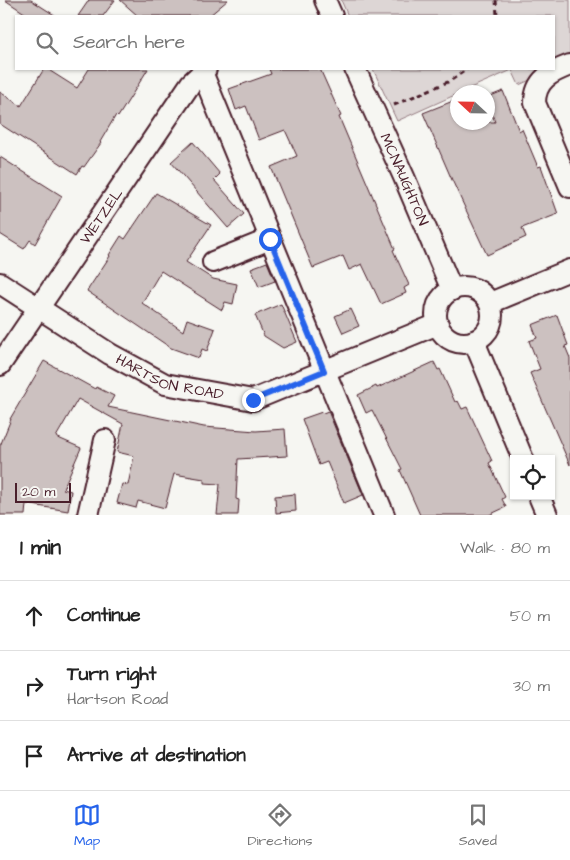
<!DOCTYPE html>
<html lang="en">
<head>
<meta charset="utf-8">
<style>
  body { margin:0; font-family:"Architects Daughter",sans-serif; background:#f6f6f6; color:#222 }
  .controls { position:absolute; right:15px; bottom:15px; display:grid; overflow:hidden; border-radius:0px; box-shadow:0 1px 4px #0004 }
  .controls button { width:45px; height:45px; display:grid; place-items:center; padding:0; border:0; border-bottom:1px solid #e0e0e0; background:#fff; color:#222; font:25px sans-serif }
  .compass { position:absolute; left:450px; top:85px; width:45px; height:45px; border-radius:50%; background:#fff; box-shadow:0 1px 4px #0004; rotate:292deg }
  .scale { position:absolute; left:15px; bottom:12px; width:56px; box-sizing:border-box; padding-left:5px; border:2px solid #4a1f2b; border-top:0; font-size:14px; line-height:18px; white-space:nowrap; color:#4a1f2b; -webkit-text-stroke:4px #f6f6f2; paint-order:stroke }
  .stop { position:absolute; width:15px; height:15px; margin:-11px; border:4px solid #2563eb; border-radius:50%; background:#fff }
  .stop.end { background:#2563eb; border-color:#fff; box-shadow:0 1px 5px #0008 }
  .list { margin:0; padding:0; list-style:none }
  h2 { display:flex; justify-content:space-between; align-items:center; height:65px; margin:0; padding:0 20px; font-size:21px }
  h2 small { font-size:16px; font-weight:400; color:#767676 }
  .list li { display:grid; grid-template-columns:32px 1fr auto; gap:15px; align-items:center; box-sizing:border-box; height:70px; padding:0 20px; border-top:1px solid #e0e0e0 }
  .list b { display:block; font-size:19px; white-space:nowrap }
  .list p { margin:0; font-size:16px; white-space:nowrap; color:#767676 }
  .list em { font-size:16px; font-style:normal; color:#767676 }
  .icon { flex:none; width:28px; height:28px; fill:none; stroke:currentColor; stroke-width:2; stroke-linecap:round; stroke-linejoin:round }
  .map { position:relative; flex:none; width:570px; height:515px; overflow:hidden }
  .search { position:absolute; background:#fff; box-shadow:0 1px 4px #0004; left:15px; right:15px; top:15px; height:55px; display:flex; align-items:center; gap:12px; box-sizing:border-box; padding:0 18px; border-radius:0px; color:#767676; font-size:19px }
  .sheet { height:275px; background:#fff }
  nav { display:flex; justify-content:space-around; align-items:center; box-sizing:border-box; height:70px; border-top:1px solid #e0e0e0; background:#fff; font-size:14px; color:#767676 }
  nav a { display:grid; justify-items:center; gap:2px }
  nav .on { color:#2563eb }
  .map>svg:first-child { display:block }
</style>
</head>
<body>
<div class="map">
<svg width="570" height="515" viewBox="0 0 570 515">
  <rect width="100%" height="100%" fill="#f6f6f2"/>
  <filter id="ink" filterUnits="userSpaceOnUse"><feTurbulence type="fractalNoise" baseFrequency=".02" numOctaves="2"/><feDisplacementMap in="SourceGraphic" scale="10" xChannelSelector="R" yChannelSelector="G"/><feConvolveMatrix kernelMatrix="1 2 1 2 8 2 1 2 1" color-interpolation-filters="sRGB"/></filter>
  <g filter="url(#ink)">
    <path fill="#ddd6d5" stroke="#947a80" d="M341,0H570V62L519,85L512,70L461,92H458L457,94L397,121L373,69H554V16H348Z"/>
    <path fill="#ccc1c0" stroke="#4a1f2b" d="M5,0H31L56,16H29Z
      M89,0H115L103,16H78Z
      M120,0H228L209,16H138Z
      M44,69H47L77,88L89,69H148L118,117L116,115L100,142L101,143L84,167L82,166L77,174L0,124V92L21,106Z
      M269,69H320L341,116L339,117L395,249L393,250L409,285L404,288L406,293L381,304L362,264L349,270L343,256L313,268L271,167L297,156L285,130L259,140L246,106L236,110L229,89L271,74Z
      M503,91L519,131L522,129L538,167L541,166L558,214L522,228L526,237L487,255L452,180L423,113L458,99V122H495L488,104V97Z
      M193,142L220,174L214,180L244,214L228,228L171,162Z
      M0,157L62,196L35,244L30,240L24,249L0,234Z
      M156,193L211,225L186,262L213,279L237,284L233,304L225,302L222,310L161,271L142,303L183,331L187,319L215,329L207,351L202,349L199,358L171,348L87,291L110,256L109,255L121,236L125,239Z
      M267,262L275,281L259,287L251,268Z
      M281,304L297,342L283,348L264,336L255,315Z
      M351,309L359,326L343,333L335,316Z
      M557,315L568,345L565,346L570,358V465L530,373L540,369L529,341L537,338L532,325Z
      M44,361L95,389L96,387L114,396L108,407L204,427L256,431L285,429L287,456L238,459L236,499L239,500L238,515H217L220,484L204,483V479L174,474L165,508L138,501L136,508L117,503L122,484L128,485L134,456L117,452L123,424L78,399L56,437L81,448L63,489L71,491L68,511L26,504L25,515H0V446L11,419H10Z
      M434,362L438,370L440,369L455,402L458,401L462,409L467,407L492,461L489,463L505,497L502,499L506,507L489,515H420L400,470L402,469L372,410L366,413L358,395L376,386L377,388Z
      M328,411L363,495L344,503L327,462L319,465L302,419L322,412L323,413Z
      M295,494L296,511L276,513L275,496Z"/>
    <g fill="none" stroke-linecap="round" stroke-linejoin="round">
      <g stroke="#4a1f2b" stroke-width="24">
        <g id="minor">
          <path d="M325,0L332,16"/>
          <path d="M570,65C551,72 535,80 535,103L570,187"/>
          <path id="s1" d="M355,69L404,177L452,290"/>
          <path d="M202,72L384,515"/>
          <path d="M213,262L270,239"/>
          <path id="s2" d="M0,283L110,354L165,384L253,400L438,324"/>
          <circle cx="464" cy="315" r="28"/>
          <path d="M490,303L570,270"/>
          <path d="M474,341L523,459"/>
          <path id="s3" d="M0,365L191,83L206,69"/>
          <path d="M539,496L547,515"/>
          <path d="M88,515L105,440"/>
        </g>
      </g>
      <path stroke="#4a1f2b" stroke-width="3" stroke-dasharray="5 4" stroke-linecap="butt" d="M496,0L497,16
        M394,105L450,81L467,69"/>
      <use href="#minor" stroke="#f6f6f2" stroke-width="20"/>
    </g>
  </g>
  <g fill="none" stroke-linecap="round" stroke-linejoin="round" filter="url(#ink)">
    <path stroke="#2563eb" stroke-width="6" d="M253,400L324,371L270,239"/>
  </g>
  <g text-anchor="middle" stroke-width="5" stroke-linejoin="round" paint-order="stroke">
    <g font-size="15" fill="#4a1f2b" stroke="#f6f6f2">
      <text dy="5" stroke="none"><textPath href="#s1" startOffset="121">MCNAUGHTON</textPath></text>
      <text dy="5" stroke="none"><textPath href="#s3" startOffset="180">WETZEL</textPath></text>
      <text dy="5" stroke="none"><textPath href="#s2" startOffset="196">HARTSON ROAD</textPath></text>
    </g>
  </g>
</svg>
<div class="controls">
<button><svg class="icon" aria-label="locate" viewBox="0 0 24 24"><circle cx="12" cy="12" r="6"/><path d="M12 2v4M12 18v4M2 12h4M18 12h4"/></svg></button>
</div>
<svg class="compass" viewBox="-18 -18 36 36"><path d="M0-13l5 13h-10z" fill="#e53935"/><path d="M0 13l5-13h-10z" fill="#767676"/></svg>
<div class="scale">20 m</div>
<div class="stop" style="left:270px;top:239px"></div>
<div class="stop end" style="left:253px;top:400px"></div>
<div class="search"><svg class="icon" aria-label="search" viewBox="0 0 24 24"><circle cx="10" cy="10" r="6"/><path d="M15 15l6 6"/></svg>Search here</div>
</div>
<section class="sheet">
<h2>1 min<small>Walk · 80 m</small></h2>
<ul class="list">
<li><svg class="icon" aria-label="ahead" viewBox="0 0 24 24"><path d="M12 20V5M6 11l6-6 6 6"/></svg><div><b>Continue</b></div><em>50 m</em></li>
<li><svg class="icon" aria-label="right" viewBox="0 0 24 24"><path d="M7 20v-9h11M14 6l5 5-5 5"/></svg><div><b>Turn right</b><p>Hartson Road</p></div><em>30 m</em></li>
<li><svg class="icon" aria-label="arrive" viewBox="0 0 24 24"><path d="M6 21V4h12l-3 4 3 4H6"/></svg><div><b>Arrive at destination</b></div></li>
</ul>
</section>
<nav>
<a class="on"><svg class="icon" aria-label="map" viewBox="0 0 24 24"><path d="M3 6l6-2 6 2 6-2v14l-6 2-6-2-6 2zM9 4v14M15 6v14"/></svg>Map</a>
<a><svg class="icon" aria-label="directions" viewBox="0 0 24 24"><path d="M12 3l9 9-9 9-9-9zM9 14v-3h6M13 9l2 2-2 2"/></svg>Directions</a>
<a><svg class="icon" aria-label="saved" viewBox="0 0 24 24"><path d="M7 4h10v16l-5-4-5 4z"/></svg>Saved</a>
</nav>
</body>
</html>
